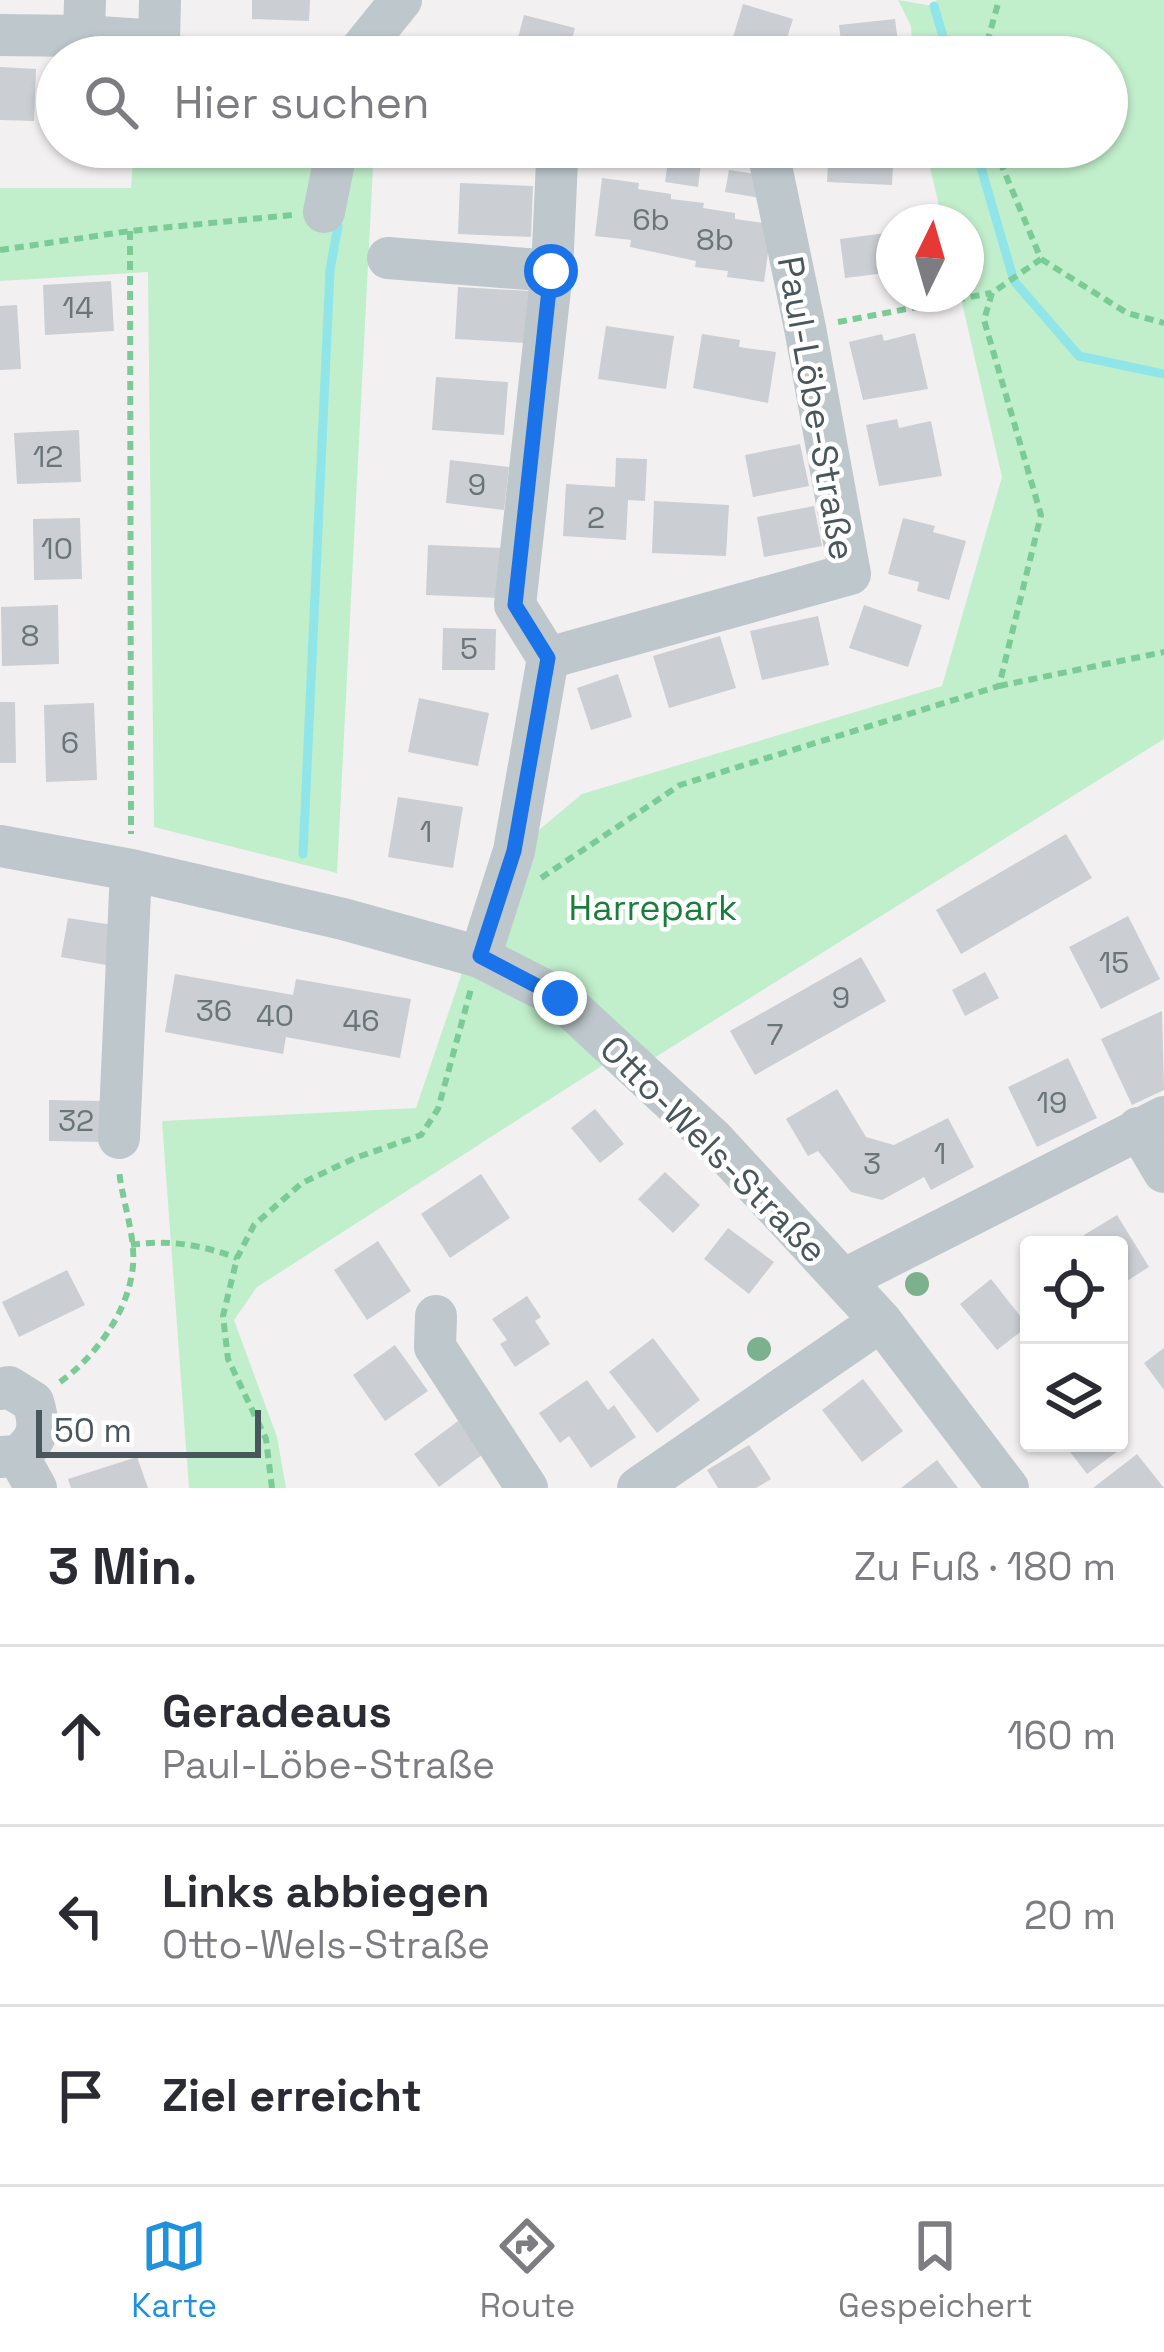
<!DOCTYPE html>
<html lang="de">
<head>
<meta charset="utf-8">
<style>
  body { margin:0; font-family:"Space Grotesk",sans-serif; background:#f7f7f7; color:#2b2b33 }
  .controls { position:absolute; right:36px; bottom:36px; display:grid; overflow:hidden; border-radius:12px; box-shadow:0 3px 9px #0004 }
  .controls button { width:108px; height:108px; display:grid; place-items:center; padding:0; border:0; border-bottom:3px solid #e1e1e2; background:#fff; color:#2b2b33; font:60px sans-serif }
  .compass { position:absolute; left:876px; top:204px; width:108px; height:108px; border-radius:50%; background:#fff; box-shadow:0 3px 9px #0004; rotate:5deg }
  .scale { position:absolute; left:36px; bottom:30px; width:225px; box-sizing:border-box; padding-left:12px; border:6px solid #49575d; border-top:0; font-size:33px; line-height:42px; white-space:nowrap; color:#49575d; -webkit-text-stroke:9px #fff; paint-order:stroke }
  .stop { position:absolute; width:36px; height:36px; margin:-27px; border:9px solid #1a73e8; border-radius:50%; background:#fff }
  .stop.end { background:#1a73e8; border-color:#fff; box-shadow:0 3px 12px #0008 }
  .list { margin:0; padding:0; list-style:none }
  h2 { display:flex; justify-content:space-between; align-items:center; height:156px; margin:0; padding:0 48px; font-size:51px }
  h2 small { font-size:39px; font-weight:400; color:#7c7c81 }
  .list li { display:grid; grid-template-columns:78px 1fr auto; gap:36px; align-items:center; box-sizing:border-box; height:180px; padding:0 48px; border-top:3px solid #e1e1e2 }
  .list b { display:block; font-size:45px; white-space:nowrap }
  .list p { margin:0; font-size:39px; white-space:nowrap; color:#7c7c81 }
  .list em { font-size:39px; font-style:normal; color:#7c7c81 }
  .icon { flex:none; width:66px; height:66px; fill:none; stroke:currentColor; stroke-width:2; stroke-linecap:round; stroke-linejoin:round }
  .map { position:relative; flex:none; width:1164px; height:1488px; overflow:hidden }
  .search { position:absolute; background:#fff; box-shadow:0 3px 9px #0004; left:36px; right:36px; top:36px; height:132px; display:flex; align-items:center; gap:30px; box-sizing:border-box; padding:0 42px; border-radius:66px; color:#7c7c81; font-size:45px }
  .sheet { height:696px; background:#fff }
  nav { display:flex; justify-content:space-around; align-items:center; box-sizing:border-box; height:168px; border-top:3px solid #e1e1e2; background:#fff; font-size:33px; color:#7c7c81 }
  nav a { display:grid; justify-items:center; gap:6px }
  nav .on { color:#2091dd }
  .map>svg:first-child { display:block }
</style>
</head>
<body>
<div class="map">
<svg width="1164" height="1488" viewBox="0 0 1164 1488">
  <rect width="100%" height="100%" fill="#f3f0f1"/>
  <path fill="#c1eecb" d="M898,0L933,6L937,0H1164V739L638,1068L622,1053L257,1287L234,1320L277,1437L286,1488H189L162,1121L416,1108L462,973L514,851L582,794L942,686L1002,477L960,294H966V222H943L925,147H1107V57H913L911,26Z
    M134,147H374L337,873L154,827L148,272L0,281V188H131Z"/>
  <g fill="none" stroke-linecap="round" stroke-linejoin="round">
    <path stroke="#90e5e9" stroke-width="9" d="M934,6L949,57
      M975,147L1014,281L1079,356L1164,374
      M303,854L330,270L338,226"/>
  </g>
  <path fill="#cbced2" d="M252,0H310L309,21L252,19Z
    M743,4L793,19L781,57H727Z
    M524,15L575,28L567,57H513Z
    M895,19L900,57H843L839,25Z
    M0,67L36,69L34,121L0,120Z
    M459,147H511V162L458,161Z
    M829,147H894L892,185L827,182Z
    M668,161L701,164L698,187L665,182Z
    M729,170L763,175L760,198L725,192Z
    M602,178L639,183L638,189L671,194V199L704,203L703,208L735,213V219L772,224L764,282L727,277L728,271L695,267L696,261L630,247L631,240L595,236Z
    M460,183L533,186L531,237L458,234Z
    M894,232V272L845,278L840,239Z
    M111,281L114,331L45,335L43,285Z
    M458,287L530,291L527,343L455,339Z
    M17,305L21,369L0,370V306Z
    M606,326L674,336L666,389L598,379Z
    M915,333L928,389L863,400L849,342L882,334L884,341Z
    M702,334L740,340L739,347L776,352L768,403L693,388Z
    M436,377L508,382L504,435L432,430Z
    M897,419L899,428L931,421L942,476L879,486L866,425Z
    M79,430L81,482L17,484L14,433Z
    M800,444L809,486L753,497L745,455Z
    M616,458L647,459L645,501L628,500L626,540L563,536L566,484L615,487Z
    M450,460L509,467L504,510L446,503Z
    M654,501L729,505L726,556L652,553Z
    M814,506L822,546L764,557L757,517Z
    M80,518L82,579L34,580L33,519Z
    M903,518L935,526L933,532L966,541L949,600L917,591L919,582L888,574Z
    M428,545L502,548L500,598L426,595Z
    M58,605L59,664L2,666L1,607Z
    M864,605L922,625L908,667L849,648Z
    M818,616L829,665L762,680L750,631Z
    M443,628L496,629L495,670H442Z
    M720,636L736,688L669,708L653,656Z
    M618,674L632,717L591,730L577,688Z
    M419,698L489,713L478,766L408,752Z
    M0,702H15L16,763H0Z
    M94,703L97,780L46,782L44,705Z
    M398,797L463,807L453,868L388,857Z
    M1066,834L1092,878L961,954L936,910Z
    M1128,916L1160,979L1101,1009L1069,947Z
    M68,918L113,925L106,965L61,957Z
    M861,957L886,1001L755,1075L730,1031Z
    M985,972L999,998L965,1016L952,990Z
    M175,974L293,995L296,979L411,999L400,1058L286,1037L283,1054L165,1032Z
    M1162,1011L1164,1090L1132,1105L1101,1039Z
    M1068,1058L1097,1118L1037,1147L1008,1087Z
    M837,1089L866,1137L894,1145L948,1118L974,1167L931,1190L924,1177L882,1200L851,1192L818,1151L808,1156L786,1119Z
    M49,1100L103,1101L102,1142L49,1141Z
    M595,1109L624,1144L600,1163L571,1128Z
    M665,1172L700,1205L673,1233L638,1199Z
    M481,1174L510,1218L450,1258L421,1214Z
    M1117,1215L1149,1267L1119,1286V1245H1090L1084,1235Z
    M728,1228L774,1262L749,1294L704,1259Z
    M378,1241L411,1291L367,1320L334,1270Z
    M67,1270L85,1305L19,1337L2,1302Z
    M991,1279L1028,1326L997,1350L960,1304Z
    M527,1296L541,1317L535,1321L550,1344L515,1367L500,1344L507,1340L492,1319Z
    M653,1338L700,1400L657,1433L609,1372Z
    M395,1345L428,1391L385,1421L353,1375Z
    M1164,1348V1390L1144,1363Z
    M863,1379L903,1431L862,1462L822,1410Z
    M587,1380L608,1410L614,1405L636,1437L591,1468L569,1436L560,1443L539,1413Z
    M458,1421L483,1454L439,1487L414,1454Z
    M1119,1436L1126,1445L1087,1474L1063,1443H1119Z
    M749,1445L771,1479L756,1488H718L707,1470Z
    M1137,1454L1164,1488H1093Z
    M137,1457L148,1488H71L68,1479Z
    M937,1460L958,1488H901Z"/>
  <g fill="none" stroke-linecap="round" stroke-linejoin="round">
    <path stroke="#7acb96" stroke-width="6" stroke-dasharray="9 6" stroke-linecap="butt" d="M191,43L322,51
      M983,57L999,0
      M130,231L131,834
      M0,250L130,231L292,215
      M1041,259L1127,313L1164,323
      M838,322L991,293
      M999,686L1164,652
      M541,878L680,785L999,686L1041,515L984,320L992,293L1041,259L994,147
      M131,1245C168,1239 202,1245 237,1258
      M60,1382C93,1359 126,1315 132,1273C138,1241 122,1202 119,1170
      M272,1488L266,1439L228,1359L223,1316L237,1258L254,1225L302,1183L355,1158L421,1135L438,1109L471,989"/>
    <path stroke="#bdc7cc" stroke-width="42" d="M85,0L84,36L159,41L160,0
      M0,35L84,36
      M355,57L401,0
      M324,212L337,147
      M388,258L552,271
      M548,658L850,574L805,328L767,147
      M0,846L131,870L343,919L480,957L560,998L714,1140L881,1321L1008,1488
      M480,957L514,851L548,658L515,605L552,271L557,161L563,147
      M1138,1128L1164,1172
      M119,1138L131,870
      M843,1280L1164,1117
      M436,1316L435,1347L527,1488
      M0,1389L9,1387L33,1402C41,1427 39,1439 18,1456
      M0,1457L18,1456L36,1488
      M638,1488L881,1321"/>
  </g>
  <g fill="#7cb18d">
    <circle cx="917" cy="1284" r="12"/>
    <circle cx="759" cy="1349" r="12"/>
  </g>
  <g fill="none" stroke-linecap="round" stroke-linejoin="round">
    <path stroke="#1a73e8" stroke-width="15" d="M551,271L515,605L548,658L514,851L480,956L560,998"/>
  </g>
  <g text-anchor="middle" stroke-width="9" stroke-linejoin="round" paint-order="stroke">
    <g font-size="30" fill="#6a757a">
      <text x="651" y="230">6b</text>
      <text x="715" y="250">8b</text>
      <text x="78" y="318">14</text>
      <text x="48" y="467">12</text>
      <text x="477" y="495">9</text>
      <text x="596" y="528">2</text>
      <text x="57" y="559">10</text>
      <text x="30" y="646">8</text>
      <text x="469" y="659">5</text>
      <text x="70" y="753">6</text>
      <text x="426" y="842">1</text>
      <text x="1114" y="973">15</text>
      <text x="841" y="1008">9</text>
      <text x="214" y="1021">36</text>
      <text x="275" y="1026">40</text>
      <text x="361" y="1031">46</text>
      <text x="775" y="1045">7</text>
      <text x="1052" y="1113">19</text>
      <text x="76" y="1131">32</text>
      <text x="940" y="1164">1</text>
      <text x="872" y="1174">3</text>
    </g>
    <g font-size="36" fill="#49575d" stroke="#fff">
      <text transform="translate(817 408) rotate(80)" y="13">Paul-Löbe-Straße</text>
      <text transform="translate(714 1149) rotate(45)" y="13">Otto-Wels-Straße</text>
    </g>
    <g font-size="36" fill="#1b7d3c" stroke="#fff">
      <text x="653" y="920">Harrepark</text>
    </g>
  </g>
</svg>
<div class="controls">
<button><svg class="icon" aria-label="locate" viewBox="0 0 24 24"><circle cx="12" cy="12" r="6"/><path d="M12 2v4M12 18v4M2 12h4M18 12h4"/></svg></button>
<button><svg class="icon" aria-label="layers" viewBox="0 0 24 24"><path d="M12 4l9 5-9 5-9-5zM3 14l9 5 9-5"/></svg></button>
</div>
<svg class="compass" viewBox="-18 -18 36 36"><path d="M0-13l5 13h-10z" fill="#e53935"/><path d="M0 13l5-13h-10z" fill="#7c7c81"/></svg>
<div class="scale">50 m</div>
<div class="stop" style="left:551px;top:271px"></div>
<div class="stop end" style="left:560px;top:998px"></div>
<div class="search"><svg class="icon" aria-label="search" viewBox="0 0 24 24"><circle cx="10" cy="10" r="6"/><path d="M15 15l6 6"/></svg>Hier suchen</div>
</div>
<section class="sheet">
<h2>3 Min.<small>Zu Fuß · 180 m</small></h2>
<ul class="list">
<li><svg class="icon" aria-label="ahead" viewBox="0 0 24 24"><path d="M12 20V5M6 11l6-6 6 6"/></svg><div><b>Geradeaus</b><p>Paul-Löbe-Straße</p></div><em>160 m</em></li>
<li><svg class="icon" aria-label="left" viewBox="0 0 24 24"><path d="M17 20v-9H6M10 6l-5 5 5 5"/></svg><div><b>Links abbiegen</b><p>Otto-Wels-Straße</p></div><em>20 m</em></li>
<li><svg class="icon" aria-label="arrive" viewBox="0 0 24 24"><path d="M6 21V4h12l-3 4 3 4H6"/></svg><div><b>Ziel erreicht</b></div></li>
</ul>
</section>
<nav>
<a class="on"><svg class="icon" aria-label="map" viewBox="0 0 24 24"><path d="M3 6l6-2 6 2 6-2v14l-6 2-6-2-6 2zM9 4v14M15 6v14"/></svg>Karte</a>
<a><svg class="icon" aria-label="directions" viewBox="0 0 24 24"><path d="M12 3l9 9-9 9-9-9zM9 14v-3h6M13 9l2 2-2 2"/></svg>Route</a>
<a><svg class="icon" aria-label="saved" viewBox="0 0 24 24"><path d="M7 4h10v16l-5-4-5 4z"/></svg>Gespeichert</a>
</nav>
</body>
</html>
